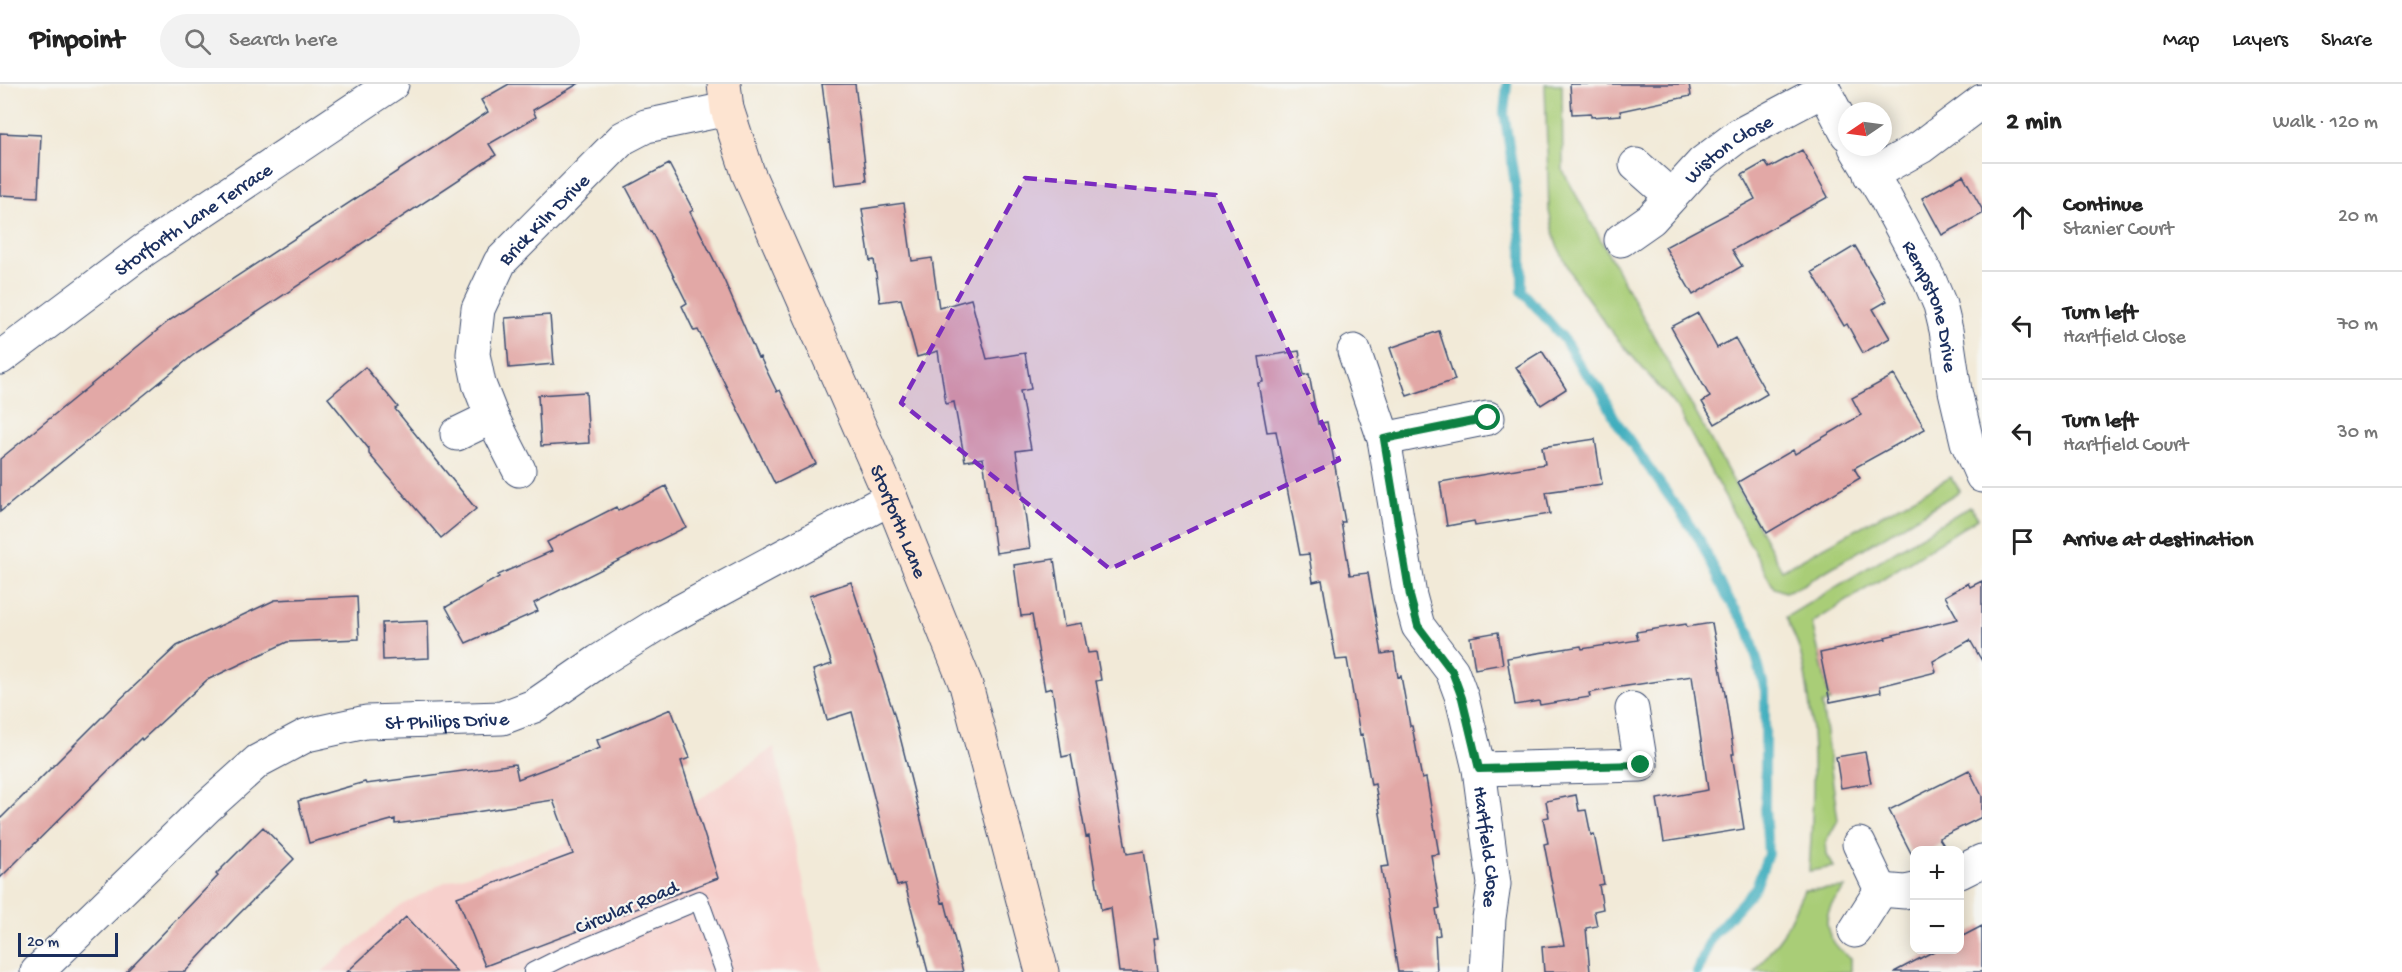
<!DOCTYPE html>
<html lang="en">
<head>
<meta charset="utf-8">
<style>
  body { margin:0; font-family:"Gochi Hand",sans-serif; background:#f2f2f2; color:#222 }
  .controls { position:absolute; right:18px; bottom:18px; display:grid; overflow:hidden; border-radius:12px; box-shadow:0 3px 15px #0003 }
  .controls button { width:54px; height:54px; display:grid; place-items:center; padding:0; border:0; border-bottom:2px solid #e0e0e0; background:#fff; color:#222; font:30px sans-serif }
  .compass { position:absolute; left:1838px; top:18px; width:54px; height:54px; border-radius:50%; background:#fff; box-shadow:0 3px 15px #0003; rotate:257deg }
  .scale { position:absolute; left:18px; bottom:15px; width:100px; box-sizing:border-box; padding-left:6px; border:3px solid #1b2f5e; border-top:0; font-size:16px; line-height:21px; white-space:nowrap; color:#1b2f5e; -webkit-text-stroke:4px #f6f6f2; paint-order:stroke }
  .stop { position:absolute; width:18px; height:18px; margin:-14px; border:4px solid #0b8043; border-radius:50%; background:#fff }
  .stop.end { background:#0b8043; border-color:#fff; box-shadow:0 2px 6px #0008 }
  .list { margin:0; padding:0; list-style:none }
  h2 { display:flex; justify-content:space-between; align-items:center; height:78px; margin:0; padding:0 24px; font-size:26px }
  h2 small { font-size:20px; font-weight:400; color:#767676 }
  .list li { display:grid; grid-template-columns:39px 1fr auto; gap:18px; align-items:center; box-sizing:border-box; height:108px; padding:0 24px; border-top:2px solid #e0e0e0 }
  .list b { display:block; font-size:22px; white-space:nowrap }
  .list p { margin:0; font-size:20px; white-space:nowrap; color:#767676 }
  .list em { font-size:20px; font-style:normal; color:#767676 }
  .icon { flex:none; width:33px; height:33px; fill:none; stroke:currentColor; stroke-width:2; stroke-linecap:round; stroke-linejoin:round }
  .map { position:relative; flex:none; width:1982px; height:888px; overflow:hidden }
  header { display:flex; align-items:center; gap:36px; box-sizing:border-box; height:84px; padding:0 30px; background:#fff; border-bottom:2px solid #e0e0e0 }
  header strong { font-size:28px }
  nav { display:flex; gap:33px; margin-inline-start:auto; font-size:21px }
  .search { width:420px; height:54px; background:#f2f2f2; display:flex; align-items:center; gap:15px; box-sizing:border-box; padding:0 21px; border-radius:33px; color:#767676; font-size:22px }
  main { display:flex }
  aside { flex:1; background:#fff }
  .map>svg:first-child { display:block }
</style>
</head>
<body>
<header>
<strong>Pinpoint</strong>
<div class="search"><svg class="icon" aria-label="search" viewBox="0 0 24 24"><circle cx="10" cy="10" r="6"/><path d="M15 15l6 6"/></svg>Search here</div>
<nav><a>Map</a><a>Layers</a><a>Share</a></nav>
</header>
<main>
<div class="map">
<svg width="1982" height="888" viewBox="0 0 1982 888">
  <rect width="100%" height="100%" fill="#f6f6f2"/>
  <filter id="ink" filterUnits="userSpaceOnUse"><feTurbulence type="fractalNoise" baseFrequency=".0167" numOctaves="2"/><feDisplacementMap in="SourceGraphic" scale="12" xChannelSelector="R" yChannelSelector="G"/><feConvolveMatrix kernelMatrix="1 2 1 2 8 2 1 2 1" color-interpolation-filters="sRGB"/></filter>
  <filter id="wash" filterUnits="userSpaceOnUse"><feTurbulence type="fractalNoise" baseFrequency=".008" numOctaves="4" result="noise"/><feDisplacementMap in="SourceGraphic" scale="24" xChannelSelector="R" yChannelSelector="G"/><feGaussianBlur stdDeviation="1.35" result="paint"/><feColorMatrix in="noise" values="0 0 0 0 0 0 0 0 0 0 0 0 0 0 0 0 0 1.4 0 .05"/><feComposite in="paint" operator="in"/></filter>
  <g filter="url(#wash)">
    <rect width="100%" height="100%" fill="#f2ead8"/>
    <path fill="#f7d0cc" d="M774,663L823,888H322L398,823L445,798L693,720Z"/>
    <path fill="#a9cd77" stroke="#627e6a" stroke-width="1.5" d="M1545,0H1562L1563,87L1782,486L1951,393L1960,407L1799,503L1785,508L1774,504L1676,323L1614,251L1575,197L1556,159L1549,127Z
      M1970,422L1978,434L1812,539L1830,618L1822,620L1838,736L1826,758L1827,771L1834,783L1809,787C1814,714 1818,639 1800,567C1797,555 1790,544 1786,533Z
      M1845,804C1840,810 1833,817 1830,824C1821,844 1834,864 1851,874V888H1755L1783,850L1804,806Z"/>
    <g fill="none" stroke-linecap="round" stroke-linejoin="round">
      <path stroke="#40aebe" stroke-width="10" d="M1507,0L1504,29L1515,100L1522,165V207L1564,255L1582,285L1600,305L1616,337L1700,456L1726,511L1749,546L1765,606V724L1768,770L1756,803L1712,852L1697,888"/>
    </g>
    <g id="blocks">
      <path fill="#e2a8a6" d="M509,0H578L533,26L536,33L489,60L496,71L197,268L0,428V375L170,236L488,28L481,16Z
        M822,0H855L867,97L835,101Z
        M1570,0H1689L1691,12L1620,27L1621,31L1591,33V29L1572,30Z
        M0,49L41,51L38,113L0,111Z
        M1802,66L1828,113L1732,166L1742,182L1693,211L1665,163L1755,115L1742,91L1765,78L1769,84Z
        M669,80L693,126L690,128L724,196L758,274L760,273L777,308L780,306L816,380L775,400L698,246L694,247L682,222L687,219L651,147L650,148L626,103Z
        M1963,91L1982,125V130L1942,151L1922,114Z
        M904,119L912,177L932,174L939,224L971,215L987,275L1025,269L1031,305L1020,307L1031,365L1016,367L1030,464L996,469L983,374L965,377L954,318L946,320L938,267L917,273L901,215L880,218L874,176L870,177L862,125Z
        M1855,162L1887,217L1873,225L1890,254L1863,269L1847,240L1844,242L1812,188Z
        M1698,229L1717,264L1735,254L1767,310L1715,340L1702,318L1710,313L1671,243Z
        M550,231L554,280L509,284L505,234Z
        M1439,247L1455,296L1407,312L1390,264Z
        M1299,267L1304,291L1309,290L1318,340L1327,338L1345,438H1341L1350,491L1368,489L1382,570L1394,568L1398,593L1401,592L1410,642H1412L1422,695L1426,694L1439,770L1431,771L1440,824L1436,825L1440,851L1435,852L1437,888H1398L1381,783L1389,782L1384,753L1375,700L1371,701L1362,650L1360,651L1347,575L1336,576L1322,496L1313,498L1309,470L1300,471L1276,347L1267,348L1258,299L1263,298L1259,273Z
        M1542,267L1566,305L1541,321L1516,283Z
        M365,283L398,323L395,325L476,425L441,454L369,370V365L328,314Z
        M1894,291L1925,345L1854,384L1860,394L1767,449L1738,398L1793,366L1795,370L1861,331L1852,314Z
        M586,308L589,359L541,362L538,311Z
        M1595,355L1602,400L1546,408L1550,430L1475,442L1474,437L1447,442L1440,398L1545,380L1542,363Z
        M666,402L686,443L534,519L538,527L466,559L446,523L499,493L498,491L552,467L547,458L616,423L618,427Z
        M1054,475L1064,542L1082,539L1088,569L1096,568L1101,596L1096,597L1127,770L1144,767L1158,854H1154L1158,888H1119L1111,824L1101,826L1089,752L1086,753L1071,671L1062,673L1052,604L1045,606L1032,531L1021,532L1014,481Z
        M1982,497V577L1970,556L1933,577L1936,588L1880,602L1881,608L1830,618L1820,569L1886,555L1885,553L1958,535L1945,512L1968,499L1970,503Z
        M851,498L895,633L942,819L945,818L963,888H928L905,800L897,802L852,628L827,636L813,586L832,580L809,512Z
        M357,512L359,555L287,558L207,596L142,656L141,654L0,794V735L112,623L177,562L275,516Z
        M428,537L429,574L383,576L382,539Z
        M1712,539L1725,610L1734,670H1732L1744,745L1664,758L1657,715L1708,706L1692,592L1614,604L1589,609L1590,613L1540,621L1539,617L1515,621L1507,574L1581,562L1582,565L1638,556L1636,548L1686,540L1687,543Z
        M1498,548L1503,580L1475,585L1470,553Z
        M671,625L690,674L681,677L718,794L485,882L457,813L573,770L553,716L463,730L464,731L395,740V735L309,759L298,717L365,698L366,700L515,680L518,695L600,664L597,656Z
        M1865,668L1871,699L1841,704L1836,673Z
        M1969,686L1982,712V733L1939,754L1943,760L1930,766H1914V775L1889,726Z
        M1576,711L1579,727L1586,726L1591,751L1594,750L1604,800L1599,801L1603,825L1594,827L1597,842L1586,844L1590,888H1544L1542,863L1564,861L1544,760L1548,759L1543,734L1549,733L1546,717Z
        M263,743L294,775L234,835L185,888H126L218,792L216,790Z
        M406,833L457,888H347Z
        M1982,842V888H1894L1936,866H1959V854Z"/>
    </g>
  </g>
  <g filter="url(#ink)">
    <use href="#blocks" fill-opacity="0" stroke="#3b4b70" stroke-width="1.5"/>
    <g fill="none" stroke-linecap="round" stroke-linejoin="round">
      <g stroke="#3b4b70" stroke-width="20">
        <path id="lane" d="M533,888L563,873L699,816L725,888"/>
      </g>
      <g stroke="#3b4b70" stroke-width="35">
        <g id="street">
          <path d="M1821,0L1847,50"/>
          <path id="s1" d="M1855,63L1885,113L1929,195L1940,221L1946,246L1955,307L1967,358L1982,392"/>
          <path d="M1636,81L1671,112"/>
          <path d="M1870,91L1921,63L1982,17"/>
          <path id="s2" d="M1621,156L1651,135L1702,79L1739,51L1824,6"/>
          <path id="s3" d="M1354,267L1384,355L1410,512L1418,542L1452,587L1462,614L1479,685L1494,800L1489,834L1486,888"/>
          <path id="s4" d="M0,274L144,166L392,0"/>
          <path d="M457,350L492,333"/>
          <path d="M1384,355L1488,334"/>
          <path id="s5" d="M519,386L492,333L479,300L473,270L478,225L500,178L623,54L646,42L727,25"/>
          <path d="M1479,685L1641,681L1632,625"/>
          <path d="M1960,788L1982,777"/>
          <path d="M1881,806L1905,808L1914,806"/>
          <path d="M1855,847L1881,806L1859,760"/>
          <path id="s6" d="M37,888L208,722L258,677L307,651L366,638L502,634L534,622L599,577L666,535L891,414"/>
        </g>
      </g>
      <g stroke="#3b4b70" stroke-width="35">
        <g id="secondary">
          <path id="s7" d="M724,0L727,25L748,89L891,414L966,601L1042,888"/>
        </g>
      </g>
      <use href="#lane" stroke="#fff" stroke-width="18"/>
      <use href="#street" stroke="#fff" stroke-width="33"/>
      <use href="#secondary" stroke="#fde4d1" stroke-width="33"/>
    </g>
  </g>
  <g fill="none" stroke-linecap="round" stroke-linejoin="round" filter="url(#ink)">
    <path stroke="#0b8043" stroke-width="8" d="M1488,334L1384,355L1410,512L1418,542L1452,587L1462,614L1479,685L1641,681"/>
  </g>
  <path fill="#7b2cbf" fill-opacity="0.2" stroke="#7b2cbf" stroke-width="4.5" stroke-dasharray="12 8" stroke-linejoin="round" d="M1025,94L1216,111L1339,376L1110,485L901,319Z"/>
  <g text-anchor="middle" stroke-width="4.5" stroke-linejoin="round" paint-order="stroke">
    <g font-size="20" fill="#1b2f5e" stroke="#f6f6f2">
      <text dy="7" stroke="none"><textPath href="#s2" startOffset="142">Wiston Close</textPath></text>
      <text dy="7" stroke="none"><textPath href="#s4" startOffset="238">Storforth Lane Terrace</textPath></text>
      <text dy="7" stroke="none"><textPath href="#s5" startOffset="284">Brick Kiln Drive</textPath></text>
      <text dy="7" stroke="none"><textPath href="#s1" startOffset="178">Rempstone Drive</textPath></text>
      <text dy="7" stroke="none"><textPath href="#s7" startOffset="472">Storforth Lane</textPath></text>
      <text dy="7" stroke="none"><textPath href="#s6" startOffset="502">St Philips Drive</textPath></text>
      <text dy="7" stroke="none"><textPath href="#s3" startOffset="520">Hartfield Close</textPath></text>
      <text transform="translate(626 822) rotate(-23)" y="7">Circular Road</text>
    </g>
  </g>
</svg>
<div class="controls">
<button>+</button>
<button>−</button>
</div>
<svg class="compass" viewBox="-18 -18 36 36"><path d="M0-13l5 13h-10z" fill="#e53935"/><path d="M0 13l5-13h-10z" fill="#767676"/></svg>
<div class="scale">20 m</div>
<div class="stop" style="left:1488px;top:334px"></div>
<div class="stop end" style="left:1641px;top:681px"></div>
</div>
<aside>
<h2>2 min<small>Walk · 120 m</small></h2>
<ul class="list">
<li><svg class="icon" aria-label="ahead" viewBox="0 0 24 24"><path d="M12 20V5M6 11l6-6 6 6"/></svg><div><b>Continue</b><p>Stanier Court</p></div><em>20 m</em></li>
<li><svg class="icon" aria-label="left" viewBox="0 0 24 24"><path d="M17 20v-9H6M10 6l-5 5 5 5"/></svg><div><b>Turn left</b><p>Hartfield Close</p></div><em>70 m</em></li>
<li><svg class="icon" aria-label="left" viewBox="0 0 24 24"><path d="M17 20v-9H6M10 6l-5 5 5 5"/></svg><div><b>Turn left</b><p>Hartfield Court</p></div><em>30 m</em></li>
<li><svg class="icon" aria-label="arrive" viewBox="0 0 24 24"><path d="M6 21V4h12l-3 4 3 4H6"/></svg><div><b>Arrive at destination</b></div></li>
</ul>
</aside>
</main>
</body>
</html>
